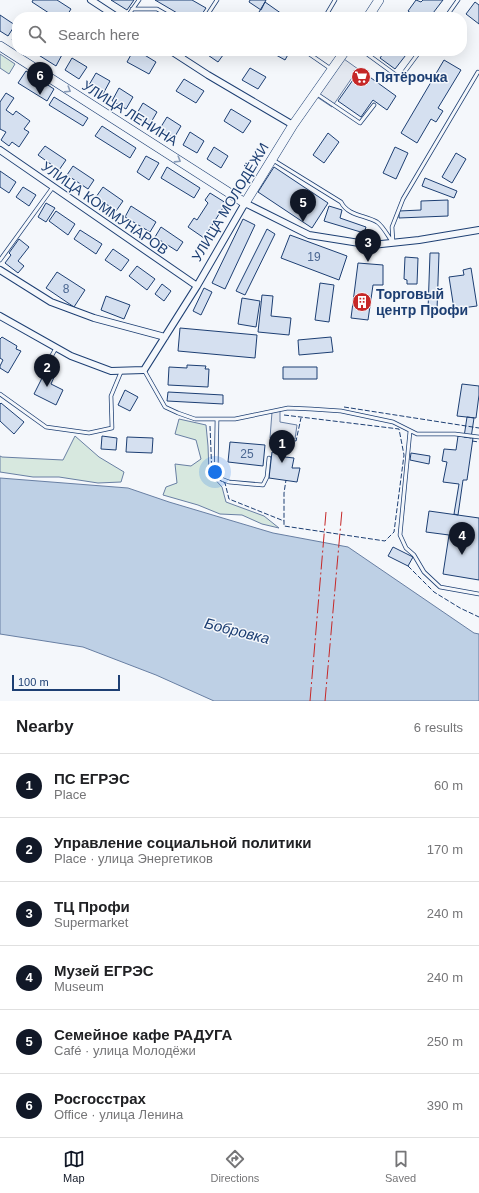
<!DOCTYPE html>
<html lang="en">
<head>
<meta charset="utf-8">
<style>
  body { margin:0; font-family:Helvetica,sans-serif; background:#f6f6f6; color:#202124 }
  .scale { position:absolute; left:12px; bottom:10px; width:108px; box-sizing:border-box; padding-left:4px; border:2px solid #1d3f73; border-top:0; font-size:11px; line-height:14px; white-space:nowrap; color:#1d3f73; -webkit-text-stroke:3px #f4f7fb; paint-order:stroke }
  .you { position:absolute; left:215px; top:472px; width:14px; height:14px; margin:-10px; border:3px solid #fff; border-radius:50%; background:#1a73e8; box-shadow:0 0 0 6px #1a73e833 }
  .badge { display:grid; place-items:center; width:26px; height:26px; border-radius:50%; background:#111827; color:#fff; font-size:13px; font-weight:700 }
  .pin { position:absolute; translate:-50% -33px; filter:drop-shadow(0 1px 2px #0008) }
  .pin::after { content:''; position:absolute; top:21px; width:14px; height:12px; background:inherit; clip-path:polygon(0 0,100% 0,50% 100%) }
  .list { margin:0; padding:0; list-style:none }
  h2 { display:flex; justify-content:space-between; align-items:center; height:52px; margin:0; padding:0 16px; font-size:17px }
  h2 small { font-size:13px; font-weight:400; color:#757577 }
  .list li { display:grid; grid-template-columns:26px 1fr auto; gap:12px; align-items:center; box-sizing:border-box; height:64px; padding:0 16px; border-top:1px solid #e0e0e0 }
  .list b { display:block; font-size:15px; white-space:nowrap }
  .list p { margin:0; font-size:13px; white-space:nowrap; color:#757577 }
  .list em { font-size:13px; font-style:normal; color:#757577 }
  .icon { flex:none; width:22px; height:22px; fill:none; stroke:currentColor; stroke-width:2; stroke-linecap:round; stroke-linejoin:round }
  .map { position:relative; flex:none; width:479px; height:701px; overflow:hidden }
  .search { position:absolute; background:#fff; box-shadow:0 4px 16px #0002; left:12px; right:12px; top:12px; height:44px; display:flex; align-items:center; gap:10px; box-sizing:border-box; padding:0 14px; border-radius:16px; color:#757577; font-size:15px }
  .sheet { height:436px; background:#fff }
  nav { display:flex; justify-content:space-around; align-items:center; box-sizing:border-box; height:56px; border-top:1px solid #e0e0e0; background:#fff; font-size:11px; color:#757577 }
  nav a { display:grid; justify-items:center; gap:2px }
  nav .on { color:#111827 }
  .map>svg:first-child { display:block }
</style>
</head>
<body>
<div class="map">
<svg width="479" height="701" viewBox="0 0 479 701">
  <rect width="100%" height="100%" fill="#f4f7fb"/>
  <path fill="#d7e8df" stroke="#687fa3" d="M0,54L15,64L9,74L0,68Z
    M179,419L206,425L208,446L209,473L222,487L226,502L264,516L279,528L262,524L242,515L220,514L198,505L163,495L166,487L177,483L175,464L191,466L201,459L196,440L175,434Z
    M75,436L99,457L124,472L121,482L98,483L59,477H33L0,472V456L2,457L63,460Z"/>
  <path fill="#e3e8f0" stroke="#687fa3" d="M344,59L358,69L332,107L317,97Z
    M280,410V422L297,425L295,439L280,437L279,441L270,438L272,412Z"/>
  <path fill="#bed0e5" stroke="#687fa3" d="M0,478L128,488L169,502L273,533L348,547L474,633L479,634V701H214L156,675L83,647L0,634Z"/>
  <path fill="#d5e0f0" stroke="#1d3f73" d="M33,0H57L71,9L66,17H55L32,2Z
    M111,0H134L127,10Z
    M155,0H192L206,8L200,17H184Z
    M250,0H266L261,10L249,2Z
    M416,0L421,2L423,0H443L430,17H416L408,11Z
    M265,2L282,14L280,17H273L266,13L264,17H256Z
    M475,2L479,5V24L466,14Z
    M0,15L15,25L8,36L0,31Z
    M17,32V43L12,40Z
    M39,51H64L56,66L37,54Z
    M133,51H138L156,62L149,74L127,62Z
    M202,51H226L218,62Z
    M269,51H290L285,60Z
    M385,51H409L395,69L380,58Z
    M72,58L87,67L79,79L65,70Z
    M444,60L461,70L438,108L443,111L436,122L431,119L417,143L401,133Z
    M250,68L266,77L258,89L242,80Z
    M360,70L396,96L387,110L373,100L361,117L338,101Z
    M26,71L54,89L47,101L18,83Z
    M96,73L110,81L103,94L89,85Z
    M184,79L204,91L196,103L176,91Z
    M119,88L133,97L126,109L112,101Z
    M6,93L14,98L6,110L13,115L16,111L30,121L24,129L29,132L19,147L12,142L9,146L1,140L6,132L0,129V102Z
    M54,97L88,118L83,126L49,105Z
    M143,103L157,112L150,124L136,115Z
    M231,109L251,121L243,133L224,121Z
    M167,117L181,126L174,138L159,130Z
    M102,126L136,148L130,158L95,136Z
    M190,132L204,141L197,153L183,145Z
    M328,133L339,142L324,163L313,155Z
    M45,146L66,160L59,170L38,155Z
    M214,147L228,156L221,168L207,159Z
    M395,147L408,153L396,179L383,173Z
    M456,153L466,159L452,183L442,177Z
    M146,156L159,163L149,180L137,172Z
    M73,166L94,180L88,189L67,175Z
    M167,167L200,188L194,198L161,178Z
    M274,167L328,203L312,228L258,192Z
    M0,171L16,182L9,193L0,187Z
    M425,178L457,191L454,198L422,186Z
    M23,187L36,195L29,206L16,197Z
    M103,187L123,201L116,211L96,197Z
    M210,193L226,203L204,238L188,227L194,218L197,220L208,203L205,200Z
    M448,200V216L399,218V211L421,210V201Z
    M46,203L55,208L46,222L38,217Z
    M131,206L156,222L150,232L125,217Z
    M329,206L342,210L340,218L366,227L364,233L324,221Z
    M56,211L75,224L68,235L49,221Z
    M243,219L255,225L225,289L212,283Z
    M161,227L183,242L177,251L155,237Z
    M267,229L275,234L245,295L236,291Z
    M80,230L102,244L96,254L74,239Z
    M290,235L347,256L339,280L281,258Z
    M19,239L29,247L18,261L24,266L18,273L5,263L11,255L9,253Z
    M113,249L129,260L121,271L105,260Z
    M430,253H439L437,310H428Z
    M405,257L418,258L417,284H407V280L404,279Z
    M358,263L383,265V285H373L368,320L351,318Z
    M137,266L155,279L147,290L129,276Z
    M471,268L477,306L454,309L449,277L464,275L463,270Z
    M57,272L85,290L74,307L46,288Z
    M320,283L334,285L329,322L315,320Z
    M162,284L171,291L164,301L155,294Z
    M204,288L212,292L201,315L193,311Z
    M262,295L273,296L271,316L291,318L289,335L258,332Z
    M106,296L130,305L124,319L101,310Z
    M242,298L260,301L256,327L238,324Z
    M180,328L257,335L255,358L178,351Z
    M2,337L17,346L16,349L21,351L8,373L0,368V366L3,360L0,358V339Z
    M331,337L333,352L299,355L298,340Z
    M187,365L206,366L205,369H209L208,387L168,385L169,367L187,368Z
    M283,367H317V379H283Z
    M46,370L55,375L51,384L63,390L56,405L34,394Z
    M462,384L479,386V395L476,418L457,416Z
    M125,390L138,397L130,411L118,405Z
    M168,392L223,395V404L167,401Z
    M1,403L24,422L14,434L0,421V404Z
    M467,417L474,418L471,438L464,437Z
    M102,436L117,438L116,450L101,449Z
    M458,436L473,438L467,480H463L458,515L454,514L459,484L443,482L447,462L442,461L444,449L456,450Z
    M127,437L153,438L152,453L126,452Z
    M230,442L265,445L263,466L228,462Z
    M272,452L286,454L285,457L294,458L292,468H300L297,482L269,478Z
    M411,453L430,456L429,464L410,460Z
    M429,511L479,518V580L443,574L449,535L426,532Z
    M393,547L413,557L408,566L388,556Z"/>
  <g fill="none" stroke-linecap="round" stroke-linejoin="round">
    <g stroke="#1d3f73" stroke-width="4.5">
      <path id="lane" d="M132,9H157L171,17
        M127,17L139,0
        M206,17L217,0
        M325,17L335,0
        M446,17L458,0
        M305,51L331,69
        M363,51L400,78L420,51
        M182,58L186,51
        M317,94L360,123L374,105
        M273,160L341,202C348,216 365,215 377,222C383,226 388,236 393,243
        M393,243L392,227L403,199L478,72
        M0,260L53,187
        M47,364L56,348
        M144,370L165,407L178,413L195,419H235L288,408L311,409L341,411L393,422L417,434H455L479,437
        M0,394L46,427L89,433L112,428L111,396L121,372
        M217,420L216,477L229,482L263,485L267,477L269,458
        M410,431L400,535L406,548L414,555L424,572L440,587L479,594"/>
    </g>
    <g stroke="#1d3f73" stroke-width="8">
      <path id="street" d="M91,0L117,17
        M171,51L208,75L293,125
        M0,150L197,286
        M0,270L51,302L94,318L165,337
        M0,316L71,356L111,371L144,370L197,286L245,203L309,235L372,245L419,240L479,230"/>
    </g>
    <g stroke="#1d3f73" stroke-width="10">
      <path id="secondary" d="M368,17L379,0
        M0,46L245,203L293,125L345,51"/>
    </g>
    <use href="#lane" stroke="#f4f7fb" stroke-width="3"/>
    <use href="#street" stroke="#f4f7fb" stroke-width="6"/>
    <use href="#secondary" stroke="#f4f7fb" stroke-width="9"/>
    <path stroke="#1d3f73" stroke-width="1" stroke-dasharray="5 2" stroke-linecap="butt" d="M344,407L479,428
      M284,415L399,429L404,455L394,532L385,541L284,526V493L286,480
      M210,426L212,476L225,483L229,499L284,521
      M472,441L479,442
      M278,453L281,439L296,441L301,418
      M408,566L434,592L460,608L479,617"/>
    <path stroke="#c62828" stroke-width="1" stroke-dasharray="14 3 2 3" stroke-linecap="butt" d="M310,701L326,512
      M325,701L342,510"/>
  </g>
  <defs><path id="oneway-chevron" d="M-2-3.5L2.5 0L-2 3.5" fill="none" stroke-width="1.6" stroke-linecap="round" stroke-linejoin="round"/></defs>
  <g stroke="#889bb7">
    <use href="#oneway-chevron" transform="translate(68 90) rotate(32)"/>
    <use href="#oneway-chevron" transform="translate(178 160) rotate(32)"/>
  </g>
  <defs>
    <g id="supermarket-disc" transform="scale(1)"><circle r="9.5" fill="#c62828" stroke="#f4f7fb"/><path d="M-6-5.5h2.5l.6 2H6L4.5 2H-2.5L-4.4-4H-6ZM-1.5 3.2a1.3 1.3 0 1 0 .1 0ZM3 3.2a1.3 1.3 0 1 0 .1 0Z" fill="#fff"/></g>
    <g id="building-disc" transform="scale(1)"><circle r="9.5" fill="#c62828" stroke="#f4f7fb"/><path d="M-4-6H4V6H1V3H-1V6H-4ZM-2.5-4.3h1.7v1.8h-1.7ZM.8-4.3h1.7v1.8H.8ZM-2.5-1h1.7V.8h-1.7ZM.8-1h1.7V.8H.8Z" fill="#fff"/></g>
  </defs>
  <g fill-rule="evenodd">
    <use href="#supermarket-disc" x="361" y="77"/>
    <use href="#building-disc" x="362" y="302"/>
  </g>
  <g text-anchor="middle" stroke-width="3" stroke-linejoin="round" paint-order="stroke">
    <g font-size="12" fill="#4b6792">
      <text x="314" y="261">19</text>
      <text x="66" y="293">8</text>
      <text x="247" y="458">25</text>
    </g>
    <g font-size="14" font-weight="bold" fill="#1d3f73" stroke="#f4f7fb" text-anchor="start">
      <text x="375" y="82">Пятёрочка</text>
      <text x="376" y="299">Торговый<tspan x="376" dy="16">центр Профи</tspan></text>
    </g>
    <g font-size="14" fill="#1d3f73" stroke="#f4f7fb">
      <text transform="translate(130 113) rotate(32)" y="5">УЛИЦА ЛЕНИНА</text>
      <text transform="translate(230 202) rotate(-59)" y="5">УЛИЦА МОЛОДЁЖИ</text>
      <text transform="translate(105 208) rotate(35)" y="5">УЛИЦА КОММУНАРОВ</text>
    </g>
    <g font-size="15" font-style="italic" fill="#1d3f73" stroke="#f4f7fb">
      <text transform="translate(237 631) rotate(14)" y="5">Бобровка</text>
    </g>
  </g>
</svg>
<div class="scale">100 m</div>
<div class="you"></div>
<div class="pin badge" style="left:282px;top:463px">1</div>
<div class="pin badge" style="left:47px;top:387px">2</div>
<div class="pin badge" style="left:368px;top:262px">3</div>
<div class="pin badge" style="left:462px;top:555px">4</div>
<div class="pin badge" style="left:303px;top:222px">5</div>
<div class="pin badge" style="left:40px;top:95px">6</div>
<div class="search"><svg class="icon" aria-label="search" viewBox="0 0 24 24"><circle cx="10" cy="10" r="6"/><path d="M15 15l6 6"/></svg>Search here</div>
</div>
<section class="sheet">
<h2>Nearby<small>6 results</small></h2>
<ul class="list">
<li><span class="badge">1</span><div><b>ПС ЕГРЭС</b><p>Place</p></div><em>60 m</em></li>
<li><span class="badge">2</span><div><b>Управление социальной политики</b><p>Place · улица Энергетиков</p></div><em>170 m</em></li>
<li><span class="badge">3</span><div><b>ТЦ Профи</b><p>Supermarket</p></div><em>240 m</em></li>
<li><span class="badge">4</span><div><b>Музей ЕГРЭС</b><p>Museum</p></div><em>240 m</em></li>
<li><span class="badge">5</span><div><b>Семейное кафе РАДУГА</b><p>Café · улица Молодёжи</p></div><em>250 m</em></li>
<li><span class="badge">6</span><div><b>Росгосстрах</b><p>Office · улица Ленина</p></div><em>390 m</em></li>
</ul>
</section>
<nav>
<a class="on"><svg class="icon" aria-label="map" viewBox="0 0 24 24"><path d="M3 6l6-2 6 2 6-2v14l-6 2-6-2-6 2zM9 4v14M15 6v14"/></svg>Map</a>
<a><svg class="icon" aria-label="directions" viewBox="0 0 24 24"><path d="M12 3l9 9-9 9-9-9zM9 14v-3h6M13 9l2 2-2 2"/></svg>Directions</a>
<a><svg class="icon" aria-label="saved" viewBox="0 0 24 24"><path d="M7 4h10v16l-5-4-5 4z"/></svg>Saved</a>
</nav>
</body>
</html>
